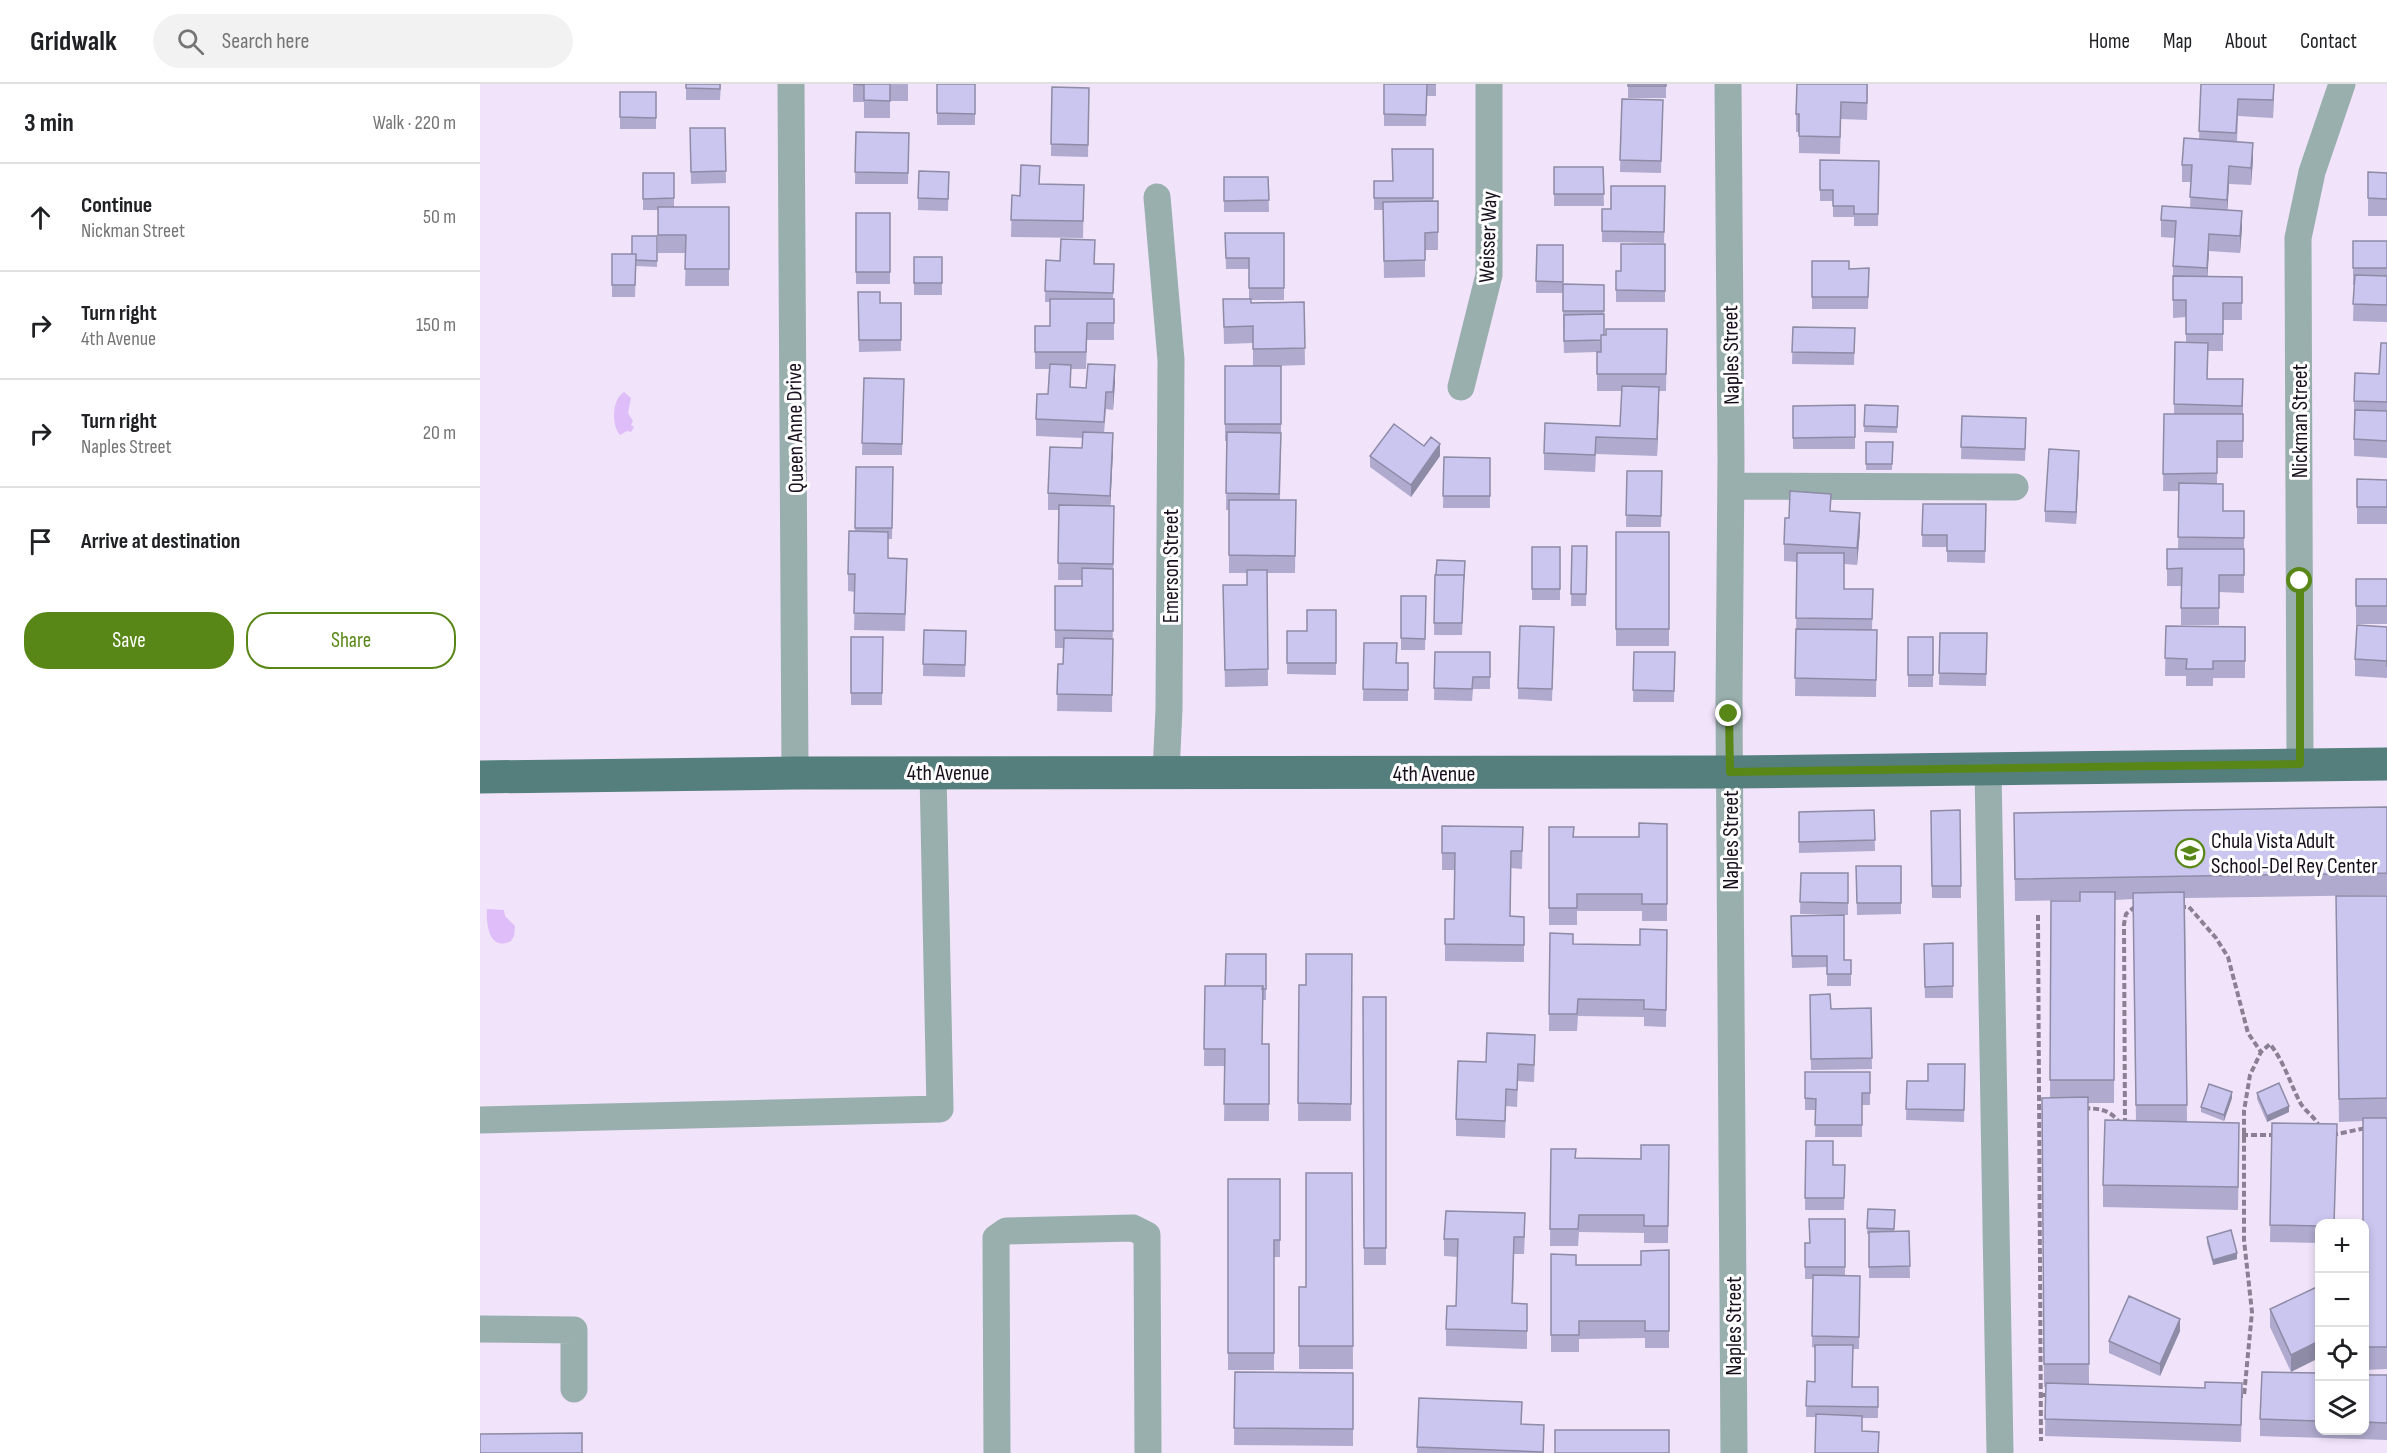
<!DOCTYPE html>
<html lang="en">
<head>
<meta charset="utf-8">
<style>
  body { margin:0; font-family:"Sofia Sans Condensed",sans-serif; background:#f2f2f2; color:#202124 }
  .controls { position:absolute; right:18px; bottom:18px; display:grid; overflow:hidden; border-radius:12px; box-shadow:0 3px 9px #0003 }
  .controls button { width:54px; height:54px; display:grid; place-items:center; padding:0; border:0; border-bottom:2px solid #e0e0e0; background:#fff; color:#202124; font:30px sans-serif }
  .stop { position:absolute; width:18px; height:18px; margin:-14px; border:4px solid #598717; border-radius:50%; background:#fff }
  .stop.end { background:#598717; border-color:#fff; box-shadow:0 2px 6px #0008 }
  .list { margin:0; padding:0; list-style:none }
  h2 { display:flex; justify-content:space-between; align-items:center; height:78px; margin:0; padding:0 24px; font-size:26px }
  h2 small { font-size:20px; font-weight:400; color:#757577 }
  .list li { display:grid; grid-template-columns:39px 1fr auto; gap:18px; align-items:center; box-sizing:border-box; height:108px; padding:0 24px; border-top:2px solid #e0e0e0 }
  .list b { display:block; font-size:22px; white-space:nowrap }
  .list p { margin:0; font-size:20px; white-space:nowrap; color:#757577 }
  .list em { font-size:20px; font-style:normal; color:#757577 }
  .actions { display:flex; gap:12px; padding:18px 24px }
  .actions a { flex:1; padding:14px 0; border:2px solid #598717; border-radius:24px; text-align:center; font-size:21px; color:#598717 }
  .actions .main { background:#598717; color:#fff }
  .icon { flex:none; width:33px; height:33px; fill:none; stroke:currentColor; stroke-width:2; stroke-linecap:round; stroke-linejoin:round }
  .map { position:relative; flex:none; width:1907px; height:1369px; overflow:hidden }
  header { display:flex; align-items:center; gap:36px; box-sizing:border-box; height:84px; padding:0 30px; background:#fff; border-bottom:2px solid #e0e0e0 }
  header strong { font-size:28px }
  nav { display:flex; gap:33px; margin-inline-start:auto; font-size:21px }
  .search { width:420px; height:54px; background:#f2f2f2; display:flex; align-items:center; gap:15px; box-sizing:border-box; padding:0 21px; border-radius:33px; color:#757577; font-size:22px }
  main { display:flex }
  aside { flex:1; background:#fff }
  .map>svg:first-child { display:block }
</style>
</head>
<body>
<header>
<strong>Gridwalk</strong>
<div class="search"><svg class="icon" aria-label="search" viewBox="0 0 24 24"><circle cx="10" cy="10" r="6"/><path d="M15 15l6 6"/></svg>Search here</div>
<nav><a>Home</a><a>Map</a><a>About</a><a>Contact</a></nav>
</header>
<main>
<aside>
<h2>3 min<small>Walk · 220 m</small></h2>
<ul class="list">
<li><svg class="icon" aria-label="ahead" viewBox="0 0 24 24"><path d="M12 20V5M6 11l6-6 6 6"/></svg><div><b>Continue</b><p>Nickman Street</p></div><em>50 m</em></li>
<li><svg class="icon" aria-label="right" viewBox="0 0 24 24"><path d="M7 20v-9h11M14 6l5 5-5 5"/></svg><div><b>Turn right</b><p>4th Avenue</p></div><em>150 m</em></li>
<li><svg class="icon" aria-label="right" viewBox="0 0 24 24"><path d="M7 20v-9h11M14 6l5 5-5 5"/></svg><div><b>Turn right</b><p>Naples Street</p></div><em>20 m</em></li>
<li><svg class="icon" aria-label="arrive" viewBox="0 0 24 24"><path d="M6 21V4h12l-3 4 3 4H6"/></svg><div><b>Arrive at destination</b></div></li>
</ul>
<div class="actions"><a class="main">Save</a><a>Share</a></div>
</aside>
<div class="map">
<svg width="1907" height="1369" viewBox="0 0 1907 1369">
  <rect width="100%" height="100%" fill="#f0e3fa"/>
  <path fill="#dfbdf9" d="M144,308L151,314L148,329L153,337L151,341L154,343L151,348L147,347L140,351C131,341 132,315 144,308Z
    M7,825L24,826L25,832L35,842L34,852L31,857C9,868 6,840 7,825Z"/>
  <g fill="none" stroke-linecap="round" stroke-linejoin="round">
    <path stroke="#8b8093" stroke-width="4" stroke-dasharray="6 3" stroke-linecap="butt" d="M1700,823H1709L1736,854L1748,873L1768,949L1781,968
      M1558,831L1561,1357
      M1604,1024C1620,1025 1629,1025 1639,1038
      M1645,1040L1644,840L1646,830L1656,822
      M1762,1051H1797
      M1852,1051L1886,1044
      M1561,1311H1570
      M1757,1312H1764L1772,1228L1764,1156V1027L1770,991L1781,968L1790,960C1805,979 1810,1000 1821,1020C1826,1028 1835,1033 1839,1042"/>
    <path stroke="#99afad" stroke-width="27" d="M311,0L315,689
      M1248,0L1251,378L1249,618L1254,1369
      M677,113L691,276L689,625L686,689
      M981,303L1009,191V0
      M1251,402L1535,403
      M1820,680L1818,154L1832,88L1862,0
      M1508,685L1520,1369
      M0,1036L460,1025L453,688
      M0,1245L94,1246V1305
      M517,1369L516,1154L526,1147L653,1144L667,1151L668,1369"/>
    <path stroke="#547f7c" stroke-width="33" d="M0,693L315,689L1250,688L1907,680"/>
  </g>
  <path fill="#afaace" d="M206,0H241L240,16H206Z
    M373,0H428V17H410V34H384V18H373Z
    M457,0H495V41H457Z
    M904,0H956V12H947L946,42H904Z
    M1148,0H1186V14H1148Z
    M1388,0L1387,36L1361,35L1360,70L1319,69V48H1316V30Z
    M1721,0H1794L1793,34L1758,32L1757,58L1773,76L1771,101L1749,100L1747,126L1762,144L1760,169L1729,167L1727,193H1762V236H1743V267H1728L1727,295H1763V374H1737V399L1743,427H1764V509L1739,508V541H1701V502H1687V465H1698L1699,407H1683L1684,330H1694L1695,258L1706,259V233L1693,234V182L1695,154L1681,153V136L1710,124L1711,98H1702V81L1719,55Z
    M572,3L609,4L608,73L571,72Z
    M140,8H176V45H140Z
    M1142,15L1183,16L1181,89L1140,88Z
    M210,44H245L246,99L211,100Z
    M376,48L429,49L428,100H375Z
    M953,65V117H958V166H945V193L904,194L903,126H894V97H913Z
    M1340,76L1399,77L1398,142H1374V133H1353V117H1340Z
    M1074,83H1123L1124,122H1074Z
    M469,88L468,127L438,126V114Z
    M1888,88L1907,89V132H1888Z
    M163,89H194V123H249V202H205L206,169H178V126H163Z
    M744,93H788L789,128H744Z
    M560,100L604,101L603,154L531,153L532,111L540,112Z
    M1185,102L1184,159L1122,158V125H1131Z
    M376,129H410V200H376Z
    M745,149H804V216H771V219L824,218L825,281L793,282H801V366L800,416H816L815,489H787L788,602L745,603L743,501H767V489H749V426H746L747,357H745V282H773V259L744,260L743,215H769V185H746Z
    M177,152V183L156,182L155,213H132V170H152Z
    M1873,157H1907V238L1873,237L1874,201H1873Z
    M1185,160V218H1136V187H1141Z
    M1057,161H1083V209H1056Z
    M434,173H462V211H434Z
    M566,176L634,180L633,215H634V256H607L606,285H591V303L606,304L635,298L633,326L626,325L624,349L633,366L630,422H634L632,628L577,627L578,580H583V564H575V502H602V496H578L579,426H568V409L602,364V354L556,352V335L568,310L569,285H555V242H570V218H565Z
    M1332,177L1369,185L1389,184L1388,225H1332Z
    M1083,200L1124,201V251L1187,245L1186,307H1179L1177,372L1116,370L1115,388L1064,386V369L1140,342L1142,307H1117V268L1084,269L1083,239Z
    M378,208L400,219H421V267L379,268Z
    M1313,243L1375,244L1374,281L1312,280Z
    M1907,259V374L1874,372V317L1899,290Z
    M384,294L424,295L422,371H382Z
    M1375,321V365H1313V322Z
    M1385,321L1418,322L1417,349L1384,348Z
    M1482,332L1546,346L1545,377L1481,375Z
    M1386,358H1413L1412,386H1386Z
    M944,362L960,372L931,413L890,383V372Z
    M964,373L1010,374V424H963Z
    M1599,378L1596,440L1565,438V427Z
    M376,383H413L412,455H408V474L427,492L425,547L374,546L375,508L368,507V490L375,447Z
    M1147,387H1182L1181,443H1146Z
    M1877,395L1907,396V440H1877Z
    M1443,420H1506L1505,479L1467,478V463H1442Z
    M1351,428L1380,446L1377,481L1364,480V505H1393L1392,546H1397L1396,613L1315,612L1317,478L1304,477V460L1309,434Z
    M1136,448H1189V562H1136Z
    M1092,462H1107L1106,522H1091Z
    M1052,463H1080V516H1052Z
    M985,477L982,551H954L955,491Z
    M1876,495H1907V540H1876Z
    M921,512H946L945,566H921Z
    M856,526V591L807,590V547H827Z
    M1686,542L1765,543V594H1733V602H1706V592H1685Z
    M1907,543V600V594L1875,592V575Z
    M444,546L486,547L485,593L443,592Z
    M1460,549H1507L1506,602L1459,601Z
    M371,553H403L402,621H371Z
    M1428,553H1453V603H1428Z
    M1074,555L1072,617L1038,615V604Z
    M884,559L917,579H928V617H883Z
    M955,568H1010V605H993L992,617L954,616Z
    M1154,568H1195L1194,618H1153Z
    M1907,723V811L1705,814L1707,1038L1759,1061L1758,1126L1623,1123V1101L1656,1037L1653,815L1635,816L1634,1019H1608L1609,1301L1762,1317L1761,1358L1565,1352L1566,1303H1564L1562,1014H1570L1571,817H1600V816L1535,817L1534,729Z
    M1394,726L1395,767L1319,769V728Z
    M1480,726L1481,814H1452L1451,727Z
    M1187,740V837H1162V827H1097V841H1069V743L1094,753H1159Z
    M962,742L1043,743L1042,785L1031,784L1030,832L1044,833V878L965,877V835H974L975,786H962Z
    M1376,782H1421V830L1377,831Z
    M1321,789H1368V831L1320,830Z
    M1856,812H1907V1285L1884,1286V1140L1883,1037L1859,1038Z
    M1311,832L1364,876H1371V902H1347V883L1312,884Z
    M1187,846L1186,943L1164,942V933L1098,932L1097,947H1069L1070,849L1093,860L1160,861Z
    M1473,859V914H1445L1444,860Z
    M786,870V916H783L782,960H789V1037H744L745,982H724L725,902H745Z
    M872,870L871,1037H818L819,901H826Z
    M1330,911L1351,925L1391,924L1392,985L1331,986Z
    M883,913H906V1181H884Z
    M1055,968L1054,998L1038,997L1037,1023L1026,1022L1025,1054L976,1052V1035L1006,978Z
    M1485,980L1484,1038L1426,1036L1427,997H1448Z
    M1325,988H1390V1021H1382V1053H1335L1336,1026H1325Z
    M1777,1009L1809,1028L1787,1038L1777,1015Z
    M1752,1014L1744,1037L1721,1028V1023Z
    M1792,1039L1839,1140V1159L1790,1158Z
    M1326,1057L1353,1081H1365L1364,1126H1325Z
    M1189,1061L1188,1159H1164V1149L1099,1148L1098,1162H1070L1071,1065L1096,1074L1161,1075Z
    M872,1089L873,1285H819V1203H826Z
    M748,1095H800V1173H794V1286H748Z
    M1388,1125L1415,1126L1414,1148L1429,1147L1430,1194H1389V1150H1387Z
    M1365,1135V1192H1380L1379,1265H1373L1372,1303H1398V1334H1382V1347L1398,1369L1336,1333H1326L1327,1297L1335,1298V1264L1332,1263L1333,1195H1325V1159H1329Z
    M1045,1147L1044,1170H1034L1033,1219L1047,1220V1265L966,1262V1245L976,1222L978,1173L964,1172V1155Z
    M1727,1153L1757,1175L1733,1181L1727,1159Z
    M1189,1166V1264H1165V1254L1099,1255V1268H1071V1170L1096,1181H1161Z
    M1839,1202L1811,1288L1790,1243V1225Z
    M1700,1247L1680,1292L1629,1269V1257Z
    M755,1288L873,1289V1362L754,1361Z
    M1839,1289V1347H1884V1291H1907V1356L1780,1352V1335Z
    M939,1314L1042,1340L1064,1341V1369H937Z"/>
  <path fill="#8e8ba7" d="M1794,0L1793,34V16Z
    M1773,59V76L1771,101V84Z
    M1749,82V100L1747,133V116Z
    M1762,127V144L1760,169V152Z
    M1729,150V167L1727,201V184Z
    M635,281V298L633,326V308Z
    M1179,303V320L1177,372V355Z
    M633,349V366L630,429V412Z
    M960,360V372L931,413V401Z
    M1599,367V378L1596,440V428Z
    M1380,429V446L1377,481V464Z
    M1752,1008V1014L1744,1037V1031Z
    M1809,1022V1028L1787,1038V1032Z
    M1757,1169V1175L1733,1181V1176Z
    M1700,1235V1247L1680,1292V1280Z
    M1839,1257V1274L1811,1288V1271Z"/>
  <path fill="#cbc6ef" stroke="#8e8ba7" stroke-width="1.5" d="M206,0H240V5L206,4Z
    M373,0H410V17L384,16V1Z
    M457,0H495V30L457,29Z
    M904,0H956H947L946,31L904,30Z
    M1148,0H1186V2H1148Z
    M1317,0H1387V19L1361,18L1360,53L1319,52V30H1316Z
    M1721,0H1794L1793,16L1758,15L1756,49L1719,47Z
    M572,3L609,4L608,61L571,60Z
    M140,8H176V34L140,33Z
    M1142,15L1183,16L1181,77L1140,76Z
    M210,44H245L246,87L211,88Z
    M376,48L429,49L428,89L375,88Z
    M1704,54L1773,59L1771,84L1749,82L1747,116L1710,113L1712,81H1702Z
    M912,65H953V114H894V97H913Z
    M1340,76L1399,77L1398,130H1374V122H1353V106H1340Z
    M541,81L560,82L559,100L604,101L603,137L531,136L532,111L540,112Z
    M1074,83H1123L1124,110H1074Z
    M439,87L469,88L468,115L438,114Z
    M1888,88L1907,89V115L1888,114Z
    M163,89H194V114L163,115Z
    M744,93H788L789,116L744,117Z
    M1131,102H1185L1184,148L1122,147V125H1131Z
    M958,117V148L945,149V176L904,177L903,118Z
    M1682,122L1762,127L1760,152L1729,150L1727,184L1693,182L1696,137L1681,136Z
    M178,123H249V185H205L206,151H178Z
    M376,129H410V188H376Z
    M745,149H804V204H769V174H746Z
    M152,152H177V177L156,176V170H152Z
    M581,155L615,156L614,180H634L633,209L565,207L566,176L580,177Z
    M1873,157H1907V184H1873Z
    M1141,160H1185V207L1136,206V187H1141Z
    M1057,161H1083V198L1056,197Z
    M132,170H156L155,201H132Z
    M434,173H462V199H434Z
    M1332,177H1369V185L1389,184L1388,213H1332Z
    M1875,191L1907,192V221L1873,220Z
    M1693,192L1762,193V219H1743V250H1706V216H1693Z
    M1083,200L1124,201V227H1083Z
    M378,208H400V219H421V256H379Z
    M570,215H634V239H607L606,268H555V242H570Z
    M743,215H771V219L824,218L825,264L773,265V242L744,243Z
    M1124,230V251H1121V256L1084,257V231Z
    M1313,243L1375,244L1374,269L1312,268Z
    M1126,245H1187L1186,290H1117V268H1121V251H1126Z
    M1695,258L1728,259L1727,295H1763L1762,322L1694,320Z
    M1901,259H1907V318L1874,317L1875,289L1899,290Z
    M570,280L591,281L590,303L606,304L608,280L635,281L633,308H626L624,338L556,335L557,310H568Z
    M745,282H801V340H745Z
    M384,294L424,295L422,360L382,359Z
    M1142,302L1179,303L1177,355L1116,353L1115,371L1064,369L1065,339L1140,342Z
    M1375,321V353L1313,354V322Z
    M1385,321L1418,322L1417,343L1384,342Z
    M1875,326L1907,327V357L1874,355Z
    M1684,330H1763V357H1737V389L1683,390Z
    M1482,332L1546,334L1545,365L1481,363Z
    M914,340L944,362L951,353L960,360L931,401L890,372Z
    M603,348L633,349L630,412L568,409L570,363L602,364Z
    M747,348L801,349L799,410L746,409Z
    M1386,358H1413L1412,380H1386Z
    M1569,365L1599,367L1596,428L1565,427Z
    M964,373L1010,374V412H963Z
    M376,383H413L412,444H375Z
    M1147,387H1182L1181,432L1146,431Z
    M1877,395L1907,396V423H1877Z
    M1699,399L1743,400V427H1764V454L1698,453Z
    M1310,407L1351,410L1350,427L1380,429L1377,464L1304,460L1305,434H1309Z
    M749,416H816L815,472L749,471Z
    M1443,420H1506L1505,467H1467V451H1442Z
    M579,421L634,422L633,480L578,479Z
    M369,447L408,448V474L427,475L425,530L374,529L375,490H368Z
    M1136,448H1189V545H1136Z
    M1092,462H1107L1106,510H1091Z
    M1052,463H1080V505H1052Z
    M1687,465H1764V491H1739V524H1701L1702,484L1687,485Z
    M1317,469H1364V505H1393L1392,535L1316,534Z
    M957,476L985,477L984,495V491H956Z
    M602,484L633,485V547L575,546V502H602Z
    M767,486H787L788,585L745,586L743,501H767Z
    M955,491H984L982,539H954Z
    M1876,495H1907V522H1876Z
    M921,512H946L945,555L921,554Z
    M827,526H856V579H807V547H827Z
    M1877,541L1907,543V583V577L1875,575Z
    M1040,542L1074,543L1072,605L1038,604Z
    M1686,542L1765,543V577H1733V585H1706L1707,575L1685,574Z
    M1316,545L1397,546L1396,596L1315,594Z
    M444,546L486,547L485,581L443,580Z
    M1460,549H1507L1506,590L1459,589Z
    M371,553H403L402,609H371Z
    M1428,553H1453V591H1428Z
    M584,554L633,555L632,611L577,610L578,580H583Z
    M884,559H917L916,579H928V606L883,605Z
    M955,568H1010V593H993L992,605L954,604Z
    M1154,568H1195L1194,607L1153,606Z
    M1907,723V789L1535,795L1534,729Z
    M1394,726L1395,756L1319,758V728Z
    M1480,726L1481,802H1452L1451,727Z
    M1159,739L1187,740V820H1162V810H1097V824H1069V743H1094L1093,753H1159Z
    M962,742L1043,743L1042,767H1031L1030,832L1044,833V861L965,860V835H974L975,769H962Z
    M1376,782H1421V819H1377Z
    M1321,789H1368V819L1320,818Z
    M1600,808H1635L1634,996H1570L1571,817H1600Z
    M1704,808L1707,1021H1656L1653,809Z
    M1856,812H1907V1014L1859,1015Z
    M1364,831V876H1371V890H1347V872H1312L1311,832Z
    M1160,845L1187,846L1186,926L1164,925V916L1098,915L1097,930H1069L1070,849L1093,850V860L1160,861Z
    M1473,859V902L1445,903L1444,860Z
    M746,870H786V905H782L783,902H745Z
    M826,870H872L871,1020L818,1019L819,901H826Z
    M725,902H783L782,960H789V1020H744L745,965H724Z
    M1350,910L1351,925L1391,924L1392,974L1331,975L1330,911Z
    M883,913H906V1164H884Z
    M1007,949L1055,951L1054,981L1038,980L1037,1006L1026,1005L1025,1037L976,1035L978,977L1006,978Z
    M1448,980H1485L1484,1026L1426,1025L1427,997H1448Z
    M1325,988H1390V1009H1382V1041H1335L1336,1015L1325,1014Z
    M1799,999L1809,1022L1787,1032L1777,1009Z
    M1729,1000L1752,1008L1744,1031L1721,1023Z
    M1608,1013L1609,1280H1564L1562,1014Z
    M1883,1034H1907V1263H1884V1140H1883Z
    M1625,1036L1759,1039L1758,1103L1623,1101Z
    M1792,1039L1857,1040L1854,1140H1839V1142L1790,1141Z
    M1326,1057H1353V1081H1365L1364,1114H1325Z
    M1161,1061H1189L1188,1142H1164V1131H1099L1098,1145H1070L1071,1065H1096L1095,1074L1161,1075Z
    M826,1089H872L873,1262H819V1203H826Z
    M748,1095H800V1156H794V1269H748Z
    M1388,1125L1415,1126L1414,1145L1387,1144Z
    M966,1127L1045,1129L1044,1153H1034L1032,1219L1047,1220V1247L966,1245L967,1222H976L978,1155H964Z
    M1329,1135H1365V1183H1325V1159H1330Z
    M1751,1146L1757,1169L1733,1176L1727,1153Z
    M1429,1147L1430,1182L1389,1183V1148Z
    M1189,1166V1247H1165V1237H1099V1251H1071V1170L1096,1171V1181H1161V1167Z
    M1333,1191L1380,1192L1379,1253L1332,1252Z
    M1839,1202V1257L1811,1271L1790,1225Z
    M1649,1212L1700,1235L1680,1280L1629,1257Z
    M1335,1261H1373L1372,1303H1398V1323L1326,1322L1327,1297L1335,1298Z
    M755,1288L873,1289V1345L754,1344Z
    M1782,1288L1839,1289V1337L1780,1335Z
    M1884,1291H1907V1339L1884,1338Z
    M1725,1298L1762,1299L1761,1341L1565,1335L1566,1299L1725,1304Z
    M939,1314L1042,1318L1041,1340L1064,1341L1063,1368L937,1363Z
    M1336,1330L1382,1332V1347L1399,1348L1398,1369H1335Z
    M1075,1346H1189V1369H1075Z
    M102,1349V1369H0V1350Z"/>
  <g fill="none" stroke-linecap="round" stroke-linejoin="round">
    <path stroke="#598717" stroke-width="8" d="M1249,630L1250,688L1820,680V497"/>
  </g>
  <defs>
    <g id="school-ring" transform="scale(1.5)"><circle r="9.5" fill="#fff" stroke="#598717" stroke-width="1.5"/><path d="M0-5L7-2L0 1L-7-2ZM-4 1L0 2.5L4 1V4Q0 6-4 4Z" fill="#598717"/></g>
  </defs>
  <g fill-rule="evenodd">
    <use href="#school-ring" x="1710" y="769"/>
  </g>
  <g text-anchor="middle" stroke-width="6" stroke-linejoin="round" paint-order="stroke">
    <g font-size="22" fill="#170f1c" stroke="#fff">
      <text transform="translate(1007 153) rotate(-88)" y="8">Weisser Way</text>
      <text transform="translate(1250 271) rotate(-91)" y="8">Naples Street</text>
      <text transform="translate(1819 337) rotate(-90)" y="8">Nickman Street</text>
      <text transform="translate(314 344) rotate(-91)" y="8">Queen Anne Drive</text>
      <text transform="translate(690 482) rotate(-90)" y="8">Emerson Street</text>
      <text x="468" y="696">4th Avenue</text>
      <text x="954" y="697">4th Avenue</text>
      <text transform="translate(1250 756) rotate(-90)" y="8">Naples Street</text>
      <text transform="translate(1253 1242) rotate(-90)" y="8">Naples Street</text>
    </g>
    <g font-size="22" fill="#170f1c" stroke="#fff" text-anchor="start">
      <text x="1731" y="764">Chula Vista Adult<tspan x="1731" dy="25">School-Del Rey Center</tspan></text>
    </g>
  </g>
</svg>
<div class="controls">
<button>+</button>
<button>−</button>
<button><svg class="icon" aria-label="locate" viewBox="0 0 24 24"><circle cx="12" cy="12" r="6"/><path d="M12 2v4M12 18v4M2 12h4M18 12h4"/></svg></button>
<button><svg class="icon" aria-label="layers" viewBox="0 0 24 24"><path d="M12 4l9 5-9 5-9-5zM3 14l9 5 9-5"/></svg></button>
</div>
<div class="stop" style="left:1820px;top:497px"></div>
<div class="stop end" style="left:1249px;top:630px"></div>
</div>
</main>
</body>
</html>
